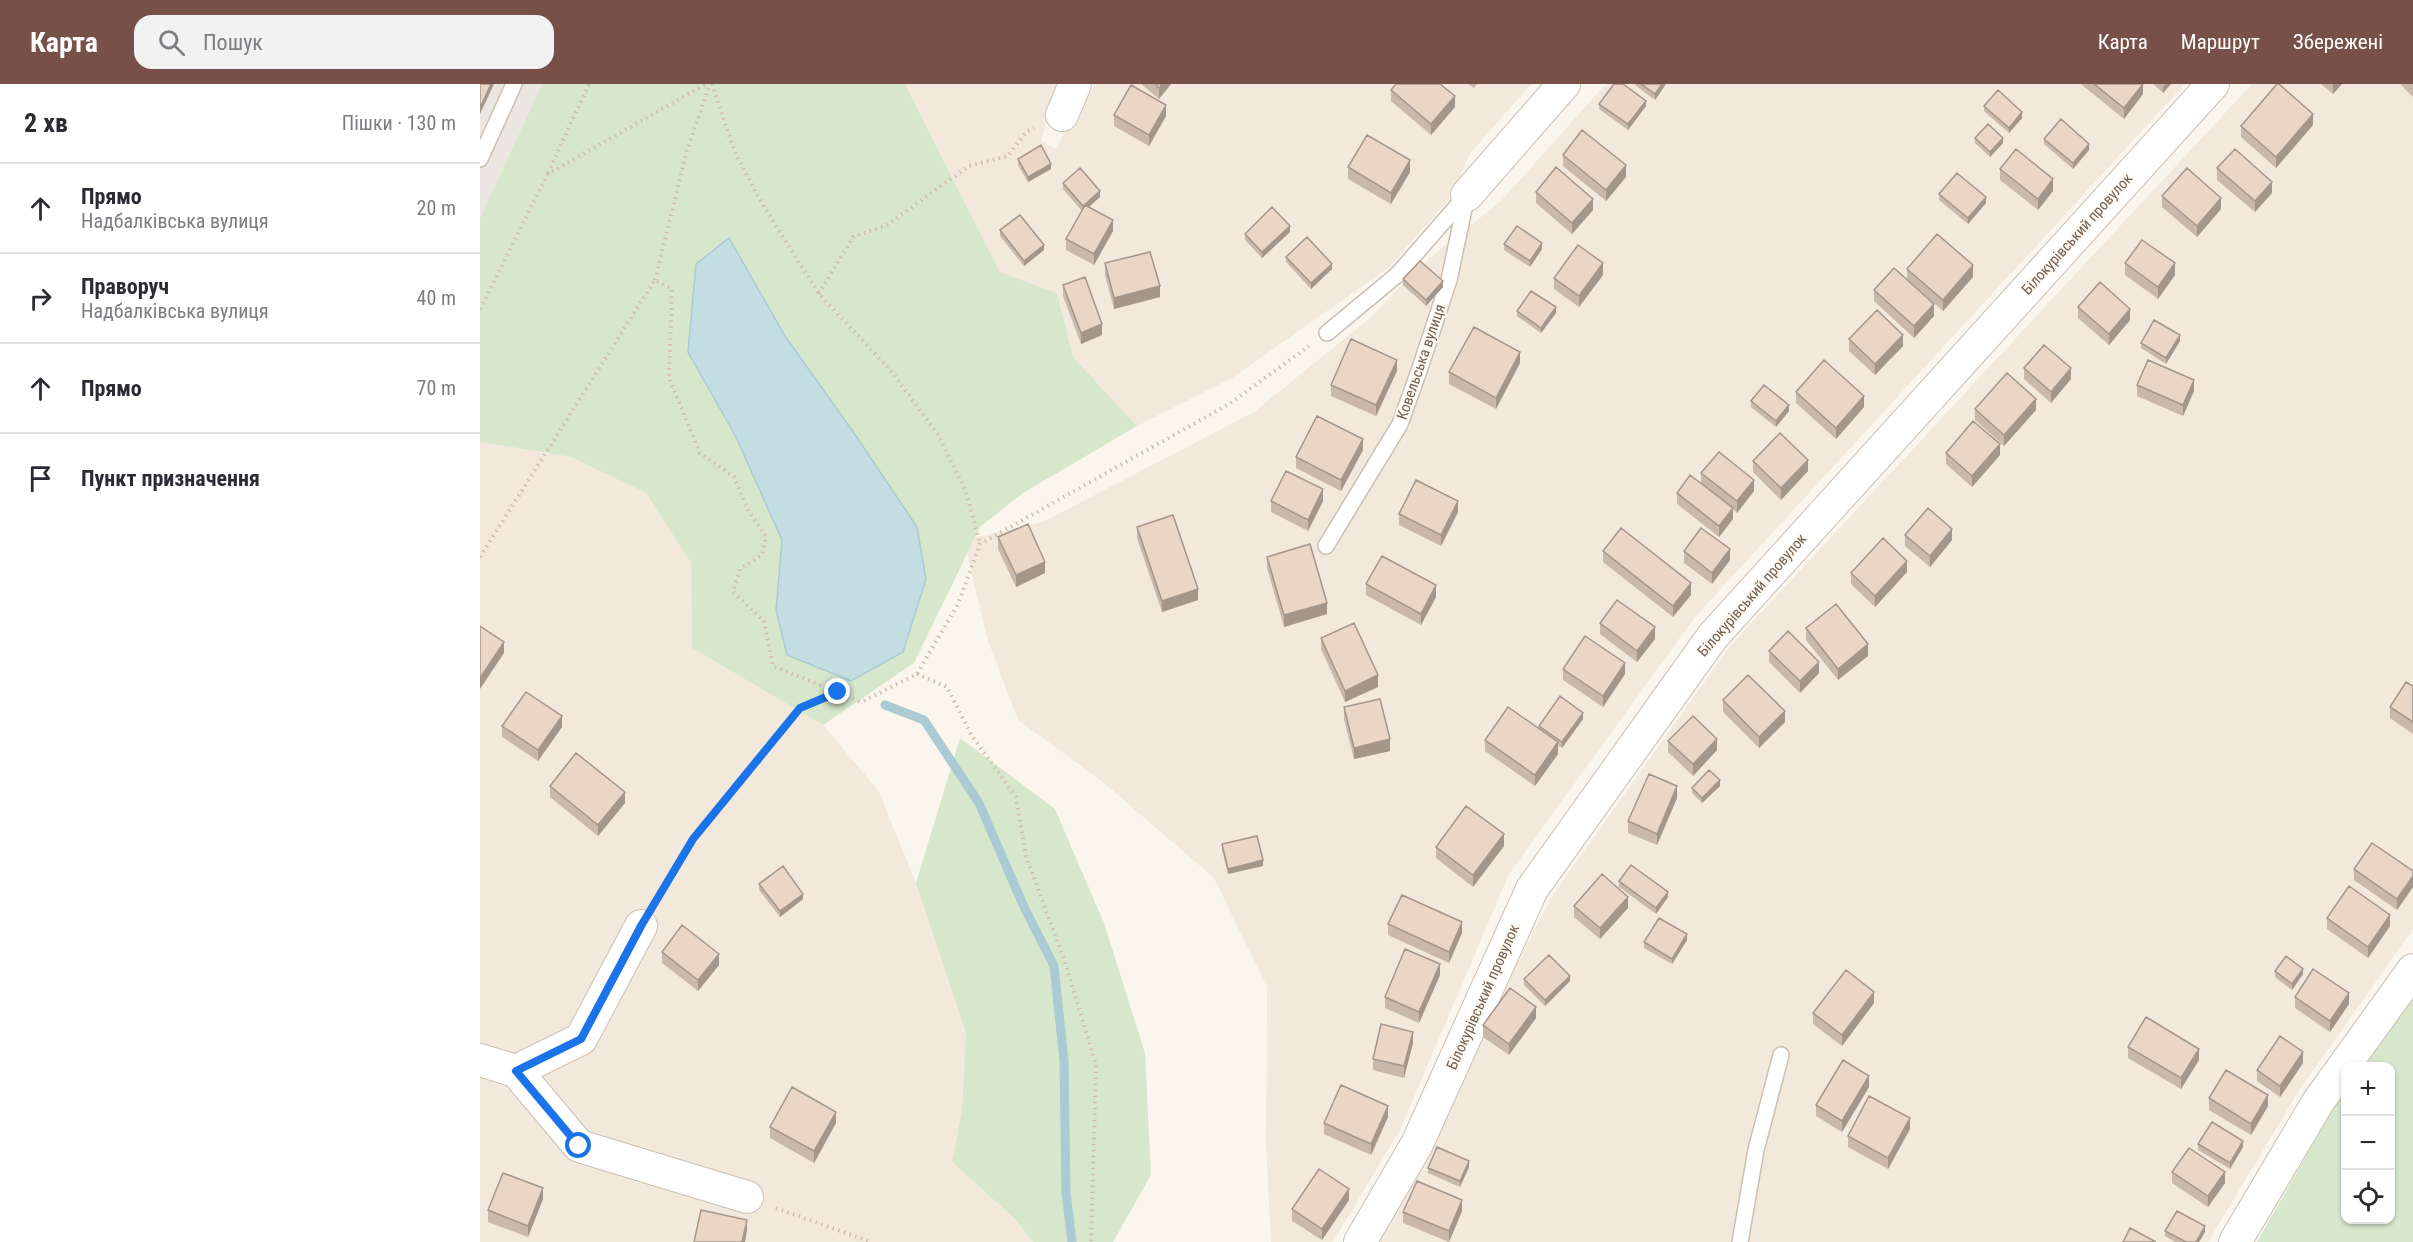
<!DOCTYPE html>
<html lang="uk">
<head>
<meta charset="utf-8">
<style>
  body { margin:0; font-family:"Roboto Condensed",sans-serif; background:#f2f2f3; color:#2b2b33 }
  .controls { position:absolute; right:18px; bottom:18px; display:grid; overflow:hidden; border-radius:12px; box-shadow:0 2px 4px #0004 }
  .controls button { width:54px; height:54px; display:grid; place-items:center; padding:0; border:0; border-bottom:2px solid #e1e1e2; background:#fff; color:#2b2b33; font:30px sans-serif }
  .stop { position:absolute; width:18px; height:18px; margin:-14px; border:4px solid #1a73e8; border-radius:50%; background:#fff }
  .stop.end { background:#1a73e8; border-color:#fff; box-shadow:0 2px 6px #0008 }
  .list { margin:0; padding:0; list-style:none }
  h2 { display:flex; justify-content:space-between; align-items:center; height:78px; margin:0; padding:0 24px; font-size:26px }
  h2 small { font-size:20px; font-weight:400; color:#7c7c81 }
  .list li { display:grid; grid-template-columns:39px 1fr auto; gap:18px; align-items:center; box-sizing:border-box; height:90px; padding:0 24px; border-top:2px solid #e1e1e2 }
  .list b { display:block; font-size:22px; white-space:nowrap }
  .list p { margin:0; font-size:20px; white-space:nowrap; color:#7c7c81 }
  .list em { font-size:20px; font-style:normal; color:#7c7c81 }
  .icon { flex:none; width:33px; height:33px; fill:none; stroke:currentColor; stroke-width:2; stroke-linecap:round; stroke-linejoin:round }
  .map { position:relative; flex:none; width:1933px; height:1158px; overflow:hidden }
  header { display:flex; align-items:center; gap:36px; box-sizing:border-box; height:84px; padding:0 30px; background:#775148; color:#fff }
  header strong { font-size:28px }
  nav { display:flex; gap:33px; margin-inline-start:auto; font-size:21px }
  .search { width:420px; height:54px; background:#f2f2f3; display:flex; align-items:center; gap:15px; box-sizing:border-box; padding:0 21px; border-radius:18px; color:#7c7c81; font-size:22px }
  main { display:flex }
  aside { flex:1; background:#fff }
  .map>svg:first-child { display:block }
</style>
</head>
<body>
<header>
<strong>Карта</strong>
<div class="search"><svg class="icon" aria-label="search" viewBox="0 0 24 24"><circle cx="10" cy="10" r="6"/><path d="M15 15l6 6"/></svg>Пошук</div>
<nav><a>Карта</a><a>Маршрут</a><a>Збережені</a></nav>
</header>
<main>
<aside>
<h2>2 хв<small>Пішки · 130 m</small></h2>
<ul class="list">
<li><svg class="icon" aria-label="ahead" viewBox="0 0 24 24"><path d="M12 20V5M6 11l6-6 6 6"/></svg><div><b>Прямо</b><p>Надбалківська вулиця</p></div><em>20 m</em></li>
<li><svg class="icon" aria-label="right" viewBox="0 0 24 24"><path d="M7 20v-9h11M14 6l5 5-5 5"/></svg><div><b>Праворуч</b><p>Надбалківська вулиця</p></div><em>40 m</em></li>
<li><svg class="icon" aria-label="ahead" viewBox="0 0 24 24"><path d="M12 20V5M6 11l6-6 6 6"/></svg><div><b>Прямо</b></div><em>70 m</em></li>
<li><svg class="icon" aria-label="arrive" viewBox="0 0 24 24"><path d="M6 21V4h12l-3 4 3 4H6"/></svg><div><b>Пункт призначення</b></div></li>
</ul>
</aside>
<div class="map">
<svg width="1933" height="1158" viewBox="0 0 1933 1158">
  <rect width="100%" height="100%" fill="#fbf6ed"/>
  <path fill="#f2e8dc" d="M425,0H578L561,56L575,65L615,0H1051L989,71L972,112L908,184L752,294L657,342L593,273L577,209L520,188Z
    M1126,0H1705L1215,533L1029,790L920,1046L853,1158H791L786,1059L787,903L734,794L623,698L538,636L507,554L484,456L563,438L774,328L890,234L940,182L1021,117Z
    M1772,0H1933V845L1820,1005L1728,1158H891L1072,812L1250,562Z
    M0,358L91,373L166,409L211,479L212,564L343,641L398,706L436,799L486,949L482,1026L472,1078L534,1134L553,1158H0Z"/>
  <path fill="#ebe6e1" d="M0,0H62L0,134Z"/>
  <path fill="#d6e7cc" d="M62,0H425L520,188L577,209L593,273L657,342L543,409L500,443L434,579L343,641L212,564L211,479L166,409L91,373L0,358V134Z
    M480,654L575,725L624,839L665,969L671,1091L633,1158H553L534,1134L472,1078L482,1026L486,949L436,799Z
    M1933,905V1158H1777L1865,1004L1866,1136H1910V982H1879Z"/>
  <path fill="#c3dde3" stroke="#aacbd3" stroke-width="1.5" d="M249,154L305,252L374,349L437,443L446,495L423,568L371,597L307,571L296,526L302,456L256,353L208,268L216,180Z"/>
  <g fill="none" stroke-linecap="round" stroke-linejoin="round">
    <path stroke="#aacbd3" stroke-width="9" d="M405,621L444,636L499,719L544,823L574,882L584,977L586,1109L592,1158"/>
    <g stroke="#ccbfb3" stroke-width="18">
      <path id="lane" d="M0,75L34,0
        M847,249L917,191L985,113
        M846,462L920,340L940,284L969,196L987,111
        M1260,1158L1276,1066L1301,971"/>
    </g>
    <g stroke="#ccbfb3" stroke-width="34">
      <path id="street" d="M582,31L595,0
        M987,111L1084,0
        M0,976L36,987L101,955L161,842
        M36,987L99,1062L267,1113
        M880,1158L937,1060L1052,805L1233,552L1733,0
        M1755,1158L1838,1018L1933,886"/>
    </g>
    <path stroke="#d2bbaa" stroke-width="4" stroke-dasharray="1.5 4.5" stroke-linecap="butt" d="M232,0L255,69L281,118L339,210L412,288L458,351L486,408L500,460
      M68,89L109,0
      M175,196L207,66L230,0
      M339,210L373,153L407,141L489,82L528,72L546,48L554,44
      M0,225L68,90L226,0
      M0,473L175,196L192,205L189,294L220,369L254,393L268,426L286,453L282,471L260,485L253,508L284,537L293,582L381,618L437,590L478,520L500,460L749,320L829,262
      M437,590L467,603L492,652L536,713L546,772L585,878L616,981L611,1158
      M177,815L213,755L320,624L358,608
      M296,1124L391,1158"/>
    <use href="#lane" stroke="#fff" stroke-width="15"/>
    <use href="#street" stroke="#fff" stroke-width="32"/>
  </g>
  <path fill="#cab8aa" d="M661,0H691L679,15Z
    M988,0H997L994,4Z
    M1155,0H1186L1175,16L1155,1Z
    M1602,0H1663V10L1644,35L1602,1Z
    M1673,0H1691L1683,9Z
    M1841,0H1862L1853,10Z
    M1920,0H1933V13Z
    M911,6L975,23L951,51L911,17Z
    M1119,20L1166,22L1148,46L1119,25Z
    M1504,22L1542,34L1529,49L1504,27Z
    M634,31L686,32L669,62L634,42Z
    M1833,41L1796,84L1761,53V42Z
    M1495,54L1523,59L1510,73L1495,59Z
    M1564,55L1609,66L1593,85L1564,60Z
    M1083,71L1146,93L1126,117L1083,82Z
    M538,75L571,85L548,98L538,81Z
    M868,83L930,88L911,120L868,95Z
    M1737,84L1792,109L1775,128L1737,96Z
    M1520,85L1573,107L1558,126L1520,96Z
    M583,99L620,113L609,123L633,147L614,181L586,166V155L602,127L583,105Z
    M1056,108L1113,126L1092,150L1056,119Z
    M1459,110L1506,119L1488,140L1459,116Z
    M1682,112L1741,125L1717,153L1682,123Z
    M520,146L564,166L544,182L520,152Z
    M810,148L782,174L765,156V150Z
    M1024,160L1062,165L1050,183L1024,166Z
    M806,173L852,185L831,205L806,178Z
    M625,179L680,213L634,225L625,191Z
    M1645,179L1695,191L1678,215L1645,191Z
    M1427,185L1493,193L1463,227L1430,198L1454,232L1434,254L1394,217V206L1427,196Z
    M1123,191L1099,223L1074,205V194Z
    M923,195L963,203L946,222L923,201Z
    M583,201L622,251L601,260L583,212Z
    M1598,223L1650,236L1629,261L1598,234Z
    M1037,227L1076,229L1061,249L1037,232Z
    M1369,255L1423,262L1395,291L1369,267Z
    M1700,257L1686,280L1661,264V259Z
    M1040,279L1016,325L969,300V288Z
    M1544,284L1591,295L1571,319L1544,295Z
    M917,287L896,332L851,312V301Z
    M1657,301L1714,307L1703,332L1657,312Z
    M1316,308L1384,323L1356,355L1316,319Z
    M1271,317L1309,327L1296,343L1271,323Z
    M1495,325L1556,326L1524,362L1495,336Z
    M883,366L861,407L816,384V373Z
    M1466,369L1520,371L1492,403L1466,380Z
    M1273,377L1328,387L1301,416L1273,388Z
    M1221,389L1274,407L1257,429L1253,425V435L1239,453L1197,420V409L1221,400Z
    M791,417H843L828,447L791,428Z
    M978,428L961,462L919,441V430Z
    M657,443L718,516L682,528L657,454Z
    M1425,451L1472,456L1450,483L1425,462Z
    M518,453L565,489L536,503L518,465Z
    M1123,467L1211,511L1193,533L1123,478Z
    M1204,467L1250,476L1232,500L1204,479Z
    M787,473L847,530L804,543L787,484Z
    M1427,488L1395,523L1371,500V489Z
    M886,500L956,513L941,541L886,511Z
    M1120,539L1175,555L1157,578L1120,550Z
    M1326,544L1388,572L1358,596L1326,556Z
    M841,554L898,603L865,618L841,565Z
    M1289,567L1339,589L1320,609L1289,578Z
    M1083,585L1145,590L1123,623L1083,596Z
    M1933,602V650L1910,634V623Z
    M1243,616L1305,638L1279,664L1243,628Z
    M864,623L910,667L874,675L864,635Z
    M1103,635L1082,664L1078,662V670L1055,702L1005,667V656L1059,645V642Z
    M22,642L82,643L58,677L22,653Z
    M1188,657L1237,666L1213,692L1188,668Z
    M70,702L145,719L118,752L70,713Z
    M1240,702L1222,719L1212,709V704Z
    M1197,714L1177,761L1148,749V737Z
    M742,760L783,782L748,790L742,766Z
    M1024,762L993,803L956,774V763Z
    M1874,785L1933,787V803L1917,826L1874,796Z
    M1139,797L1188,813L1176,830L1139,803Z
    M279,800L323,815L300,833L279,806Z
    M1094,822L1148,824L1120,855L1094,833Z
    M1847,834L1910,842L1888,874L1847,845Z
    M908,840L982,849L969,879L908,851Z
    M1207,856L1192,880L1164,864V858Z
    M182,868L239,881L218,907L182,879Z
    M1795,887L1823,890L1812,906L1795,893Z
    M960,891L939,939L905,924V913Z
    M1044,895L1090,897L1065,922L1044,901Z
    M1815,913L1869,920L1850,948L1815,924Z
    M1394,919L1362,962L1333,940V929Z
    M1056,934L1029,971L1003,953V941Z
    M933,959L924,994L893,986V975Z
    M1648,963L1719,976L1701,1005L1648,974Z
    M1823,979L1800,1013L1777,997V986Z
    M1389,1003L1362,1048L1336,1032V1021Z
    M1729,1014L1788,1022L1771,1051L1729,1026Z
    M908,1033L891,1071L844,1050V1039Z
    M356,1039L334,1079L290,1054V1043Z
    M1430,1045L1408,1085L1368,1063V1052Z
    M1718,1060L1763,1063L1750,1085L1718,1066Z
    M989,1083L980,1103L948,1089V1084Z
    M1692,1088L1745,1099L1728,1123L1692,1099Z
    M63,1115L48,1153L8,1138V1126Z
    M869,1116L842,1156L812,1137V1125Z
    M982,1127L969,1158L923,1139V1128Z
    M1685,1147L1725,1148L1719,1158H1695L1685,1152Z"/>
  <path fill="#a4968b" d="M11,0H14L0,30V24Z
    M682,0H691L679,15V4Z
    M1182,0H1186L1175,16V10Z
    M1663,0V10L1644,35V24Z
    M1686,0H1691L1683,9V3Z
    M1853,0H1862L1853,10Z
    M975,12V23L951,51V40Z
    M1166,17V22L1148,46V40Z
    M686,21V32L669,62V51Z
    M1542,28V34L1529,49V44Z
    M1833,30V41L1796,84V73Z
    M1523,54V59L1510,73V68Z
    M1609,60V66L1593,85V79Z
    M930,76V88L911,120V109Z
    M571,80V85L548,98V93Z
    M1146,81V93L1126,117V106Z
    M1573,95V107L1558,126V115Z
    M1792,98V109L1775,128V117Z
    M620,107V113L603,128V122Z
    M1506,113V119L1488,140V134Z
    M1741,114V125L1717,153V142Z
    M1113,115V126L1092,150V139Z
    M633,136V147L614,181V170Z
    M810,142V148L782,174V168Z
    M1062,159V165L1050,183V177Z
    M564,161V166L544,182V177Z
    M1123,179V191L1099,223V212Z
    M1695,179V191L1678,215V203Z
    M852,180V185L831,205V199Z
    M1493,181V193L1463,227V216Z
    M963,197V203L946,222V216Z
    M680,202V213L634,225V214Z
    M1454,220V232L1434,254V242Z
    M1076,223V229L1061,249V244Z
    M1650,225V236L1629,261V250Z
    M622,240V251L601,260V249Z
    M1423,251V262L1395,291V280Z
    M1700,251V257L1686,280V274Z
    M1040,268V279L1016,325V314Z
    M917,276V287L896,332V321Z
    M1591,284V295L1571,319V308Z
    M1714,296V307L1703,332V321Z
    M1384,312V323L1356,355V344Z
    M1556,315V326L1524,362V351Z
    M1309,321V327L1296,343V337Z
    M883,355V366L861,407V396Z
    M1520,360V371L1492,403V392Z
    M1328,376V387L1301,416V404Z
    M1274,396V407L1257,429V417Z
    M843,405V417L828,447V436Z
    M978,417V428L961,462V451Z
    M1253,424V435L1239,453V442Z
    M1472,445V456L1450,483V472Z
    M1250,465V476L1232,500V489Z
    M1427,477V488L1395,523V512Z
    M565,478V489L536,503V491Z
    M1211,499V511L1193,533V522Z
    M956,501V513L941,541V530Z
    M718,505V516L682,528V517Z
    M847,519V530L804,543V531Z
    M1175,543V555L1157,578V567Z
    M24,558V569L0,605V594Z
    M1388,560V572L1358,596V585Z
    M1339,578V589L1320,609V597Z
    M1145,579V590L1123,623V612Z
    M898,591V603L865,618V607Z
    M1305,627V638L1279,664V653Z
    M1103,629V635L1082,664V658Z
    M82,632V643L58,677V666Z
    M910,655V667L874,675V664Z
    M1237,655V666L1213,692V680Z
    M1078,658V670L1055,702V691Z
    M1240,696V702L1222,719V714Z
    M1197,702V714L1177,761V750Z
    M145,708V719L118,752V741Z
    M1024,750V762L993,803V791Z
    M783,776V782L748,790V785Z
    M1933,792V803L1917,826V815Z
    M1188,808V813L1176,830V824Z
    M323,810V815L300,833V827Z
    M1148,813V824L1120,855V844Z
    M1910,831V842L1888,874V863Z
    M982,838V849L969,879V868Z
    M1207,850V856L1192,880V875Z
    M239,870V881L218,907V896Z
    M960,880V891L939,939V928Z
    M1823,885V890L1812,906V900Z
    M1090,892V897L1065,922V916Z
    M1394,908V919L1362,962V951Z
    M1869,909V920L1850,948V937Z
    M1056,923V934L1029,971V960Z
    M933,948V959L924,994V982Z
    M1719,965V976L1701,1005V994Z
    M1823,968V979L1800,1013V1002Z
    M1389,992V1003L1362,1048V1037Z
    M1788,1011V1022L1771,1051V1040Z
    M908,1022V1033L891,1071V1060Z
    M356,1028V1039L334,1079V1067Z
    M1430,1034V1045L1408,1085V1074Z
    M1763,1057V1063L1750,1085V1079Z
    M989,1077V1083L980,1103V1097Z
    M1745,1088V1099L1728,1123V1112Z
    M63,1104V1115L48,1153V1142Z
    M869,1105V1116L842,1156V1145Z
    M982,1116V1127L969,1158V1147Z
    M267,1136V1147L265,1158H262Z
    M1725,1142V1148L1719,1158H1716Z"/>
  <path fill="#ebd6c6" stroke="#a4968b" stroke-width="1.5" d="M0,0H11L0,24Z
    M675,0H682L679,4Z
    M916,0H960L975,12L951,40L911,6Z
    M1134,0H1143L1166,17L1148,40L1119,20Z
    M1161,0H1182L1175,10Z
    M1614,0H1663L1644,24Z
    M1797,0H1799L1833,30L1796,73L1761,42Z
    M651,1L686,21L669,51L634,31Z
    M1518,6L1542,28L1529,44L1504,22Z
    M1581,35L1609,60L1593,79L1564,55Z
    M1508,40L1523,54L1510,68L1495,54Z
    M1102,46L1146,81L1126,106L1083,71Z
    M887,51L930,76L911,109L868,83Z
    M561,61L571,80L548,93L538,75Z
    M1536,65L1573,95L1558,115L1520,85Z
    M1755,65L1792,98L1775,117L1737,84Z
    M1076,83L1113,115L1092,139L1056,108Z
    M600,84L620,107L603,122L583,99Z
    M1707,84L1741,114L1717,142L1682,112Z
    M1477,89L1506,113L1488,134L1459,110Z
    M605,121L633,136L614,170L586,155Z
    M792,123L810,142L782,168L765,150Z
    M540,131L564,161L544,177L520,146Z
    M1037,142L1062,159L1050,177L1024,160Z
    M1457,150L1493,181L1463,216L1427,185Z
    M827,153L852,180L831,199L806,173Z
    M1662,156L1695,179L1678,203L1645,179Z
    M1098,161L1123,179L1099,212L1074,194Z
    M670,168L680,202L634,214L625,179Z
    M940,177L963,197L946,216L923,195Z
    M1414,184L1454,220L1434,242L1394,206Z
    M605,193L622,240L601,249L583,201Z
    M1620,198L1650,225L1629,250L1598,223Z
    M1051,207L1076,223L1061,244L1037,227Z
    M1397,226L1423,251L1395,280L1369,255Z
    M1674,236L1700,251L1686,274L1661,259Z
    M994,243L1040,268L1016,314L969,288Z
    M871,255L917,276L896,321L851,301Z
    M1564,261L1591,284L1571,308L1544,284Z
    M1344,276L1384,312L1356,344L1316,308Z
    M1668,276L1714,296L1703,321L1657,301Z
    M1527,289L1556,315L1524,351L1495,325Z
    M1284,301L1309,321L1296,337L1271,317Z
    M837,332L883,355L861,396L816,373Z
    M1493,337L1520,360L1492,392L1466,369Z
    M1300,349L1328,376L1301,404L1273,377Z
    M1239,368L1274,396L1257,417L1221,389Z
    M806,387L843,405L828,436L791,417Z
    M1210,391L1253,424L1239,442L1197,409Z
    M936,396L978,417L961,451L919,430Z
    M1448,424L1472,445L1450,472L1425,451Z
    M693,431L718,505L682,517L657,443Z
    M548,440L565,478L536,491L518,453Z
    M1141,444L1211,499L1193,522L1123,467Z
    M1221,444L1250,465L1232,489L1204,467Z
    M1403,454L1427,477L1395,512L1371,489Z
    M830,460L847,519L804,531L787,473Z
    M902,472L956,501L941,530L886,500Z
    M1137,516L1175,543L1157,567L1120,539Z
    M1356,520L1388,560L1358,585L1326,544Z
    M874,539L898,591L865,607L841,554Z
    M0,542L24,558L0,594Z
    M1308,547L1339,578L1320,597L1289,567Z
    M1105,552L1145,579L1123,612L1083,585Z
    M1268,591L1305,627L1279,653L1243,616Z
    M1926,598L1933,602V638L1910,623Z
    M46,608L82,632L58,666L22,642Z
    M1080,612L1103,629L1082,658L1059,642Z
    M900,615L910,655L874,664L864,623Z
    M1028,623L1078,658L1055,691L1005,656Z
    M1213,632L1237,655L1213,680L1188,657Z
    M96,669L145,708L118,741L70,702Z
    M1229,686L1240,696L1222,714L1212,704Z
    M1169,690L1197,702L1177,750L1148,737Z
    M986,722L1024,750L993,791L956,763Z
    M777,752L783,776L748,785L742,760Z
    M1892,759L1933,787V792L1917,815L1874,785Z
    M1151,781L1188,808L1176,824L1139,797Z
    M303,782L323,810L300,827L279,800Z
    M1122,790L1148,813L1120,844L1094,822Z
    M1869,802L1910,831L1888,863L1847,834Z
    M922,811L982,838L969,868L908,840Z
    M1179,834L1207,850L1192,875L1164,858Z
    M202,841L239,870L218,896L182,868Z
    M925,865L960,880L939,928L905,913Z
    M1069,871L1090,892L1065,916L1044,895Z
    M1806,872L1823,885L1812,900L1795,887Z
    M1833,885L1869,909L1850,937L1815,913Z
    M1366,886L1394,908L1362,951L1333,929Z
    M1030,904L1056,923L1029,960L1003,941Z
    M1666,933L1719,965L1701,994L1648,963Z
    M901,940L933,948L924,982L893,975Z
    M1800,952L1823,968L1800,1002L1777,986Z
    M1363,976L1389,992L1362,1037L1336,1021Z
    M1746,986L1788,1011L1771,1040L1729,1014Z
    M861,1001L908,1022L891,1060L844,1039Z
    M312,1003L356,1028L334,1067L290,1043Z
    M1389,1012L1430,1034L1408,1074L1368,1052Z
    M1732,1038L1763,1057L1750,1079L1718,1060Z
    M957,1063L989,1077L980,1097L948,1084Z
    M1709,1064L1745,1088L1728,1112L1692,1088Z
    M839,1085L869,1105L842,1145L812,1125Z
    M23,1089L63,1104L48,1142L8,1126Z
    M937,1097L982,1116L969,1147L923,1128Z
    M221,1126L267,1136L262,1158H214Z
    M1697,1127L1725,1142L1716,1158H1706L1685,1147Z
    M1650,1144L1676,1158H1643Z"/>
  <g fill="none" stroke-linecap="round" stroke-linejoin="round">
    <path stroke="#1a73e8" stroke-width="8" d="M99,1062L36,987L101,955L161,842L213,755L320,624L358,608"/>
  </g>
  <g text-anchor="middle" stroke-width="4.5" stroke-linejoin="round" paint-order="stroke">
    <g font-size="15" fill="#745f52" stroke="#fdfaf3">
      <text transform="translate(1597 150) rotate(-48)" y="5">Білокурівський провулок</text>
      <text transform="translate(941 278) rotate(-71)" y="5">Ковельська вулиця</text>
      <text transform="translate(1272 511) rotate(-49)" y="5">Білокурівський провулок</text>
      <text transform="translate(1003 913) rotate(-66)" y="5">Білокурівський провулок</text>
    </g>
  </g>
</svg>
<div class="controls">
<button>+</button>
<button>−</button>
<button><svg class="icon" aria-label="locate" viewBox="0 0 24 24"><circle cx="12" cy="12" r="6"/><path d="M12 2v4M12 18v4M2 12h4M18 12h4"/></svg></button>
</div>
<div class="stop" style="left:99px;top:1062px"></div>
<div class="stop end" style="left:358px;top:608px"></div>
</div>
</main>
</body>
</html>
